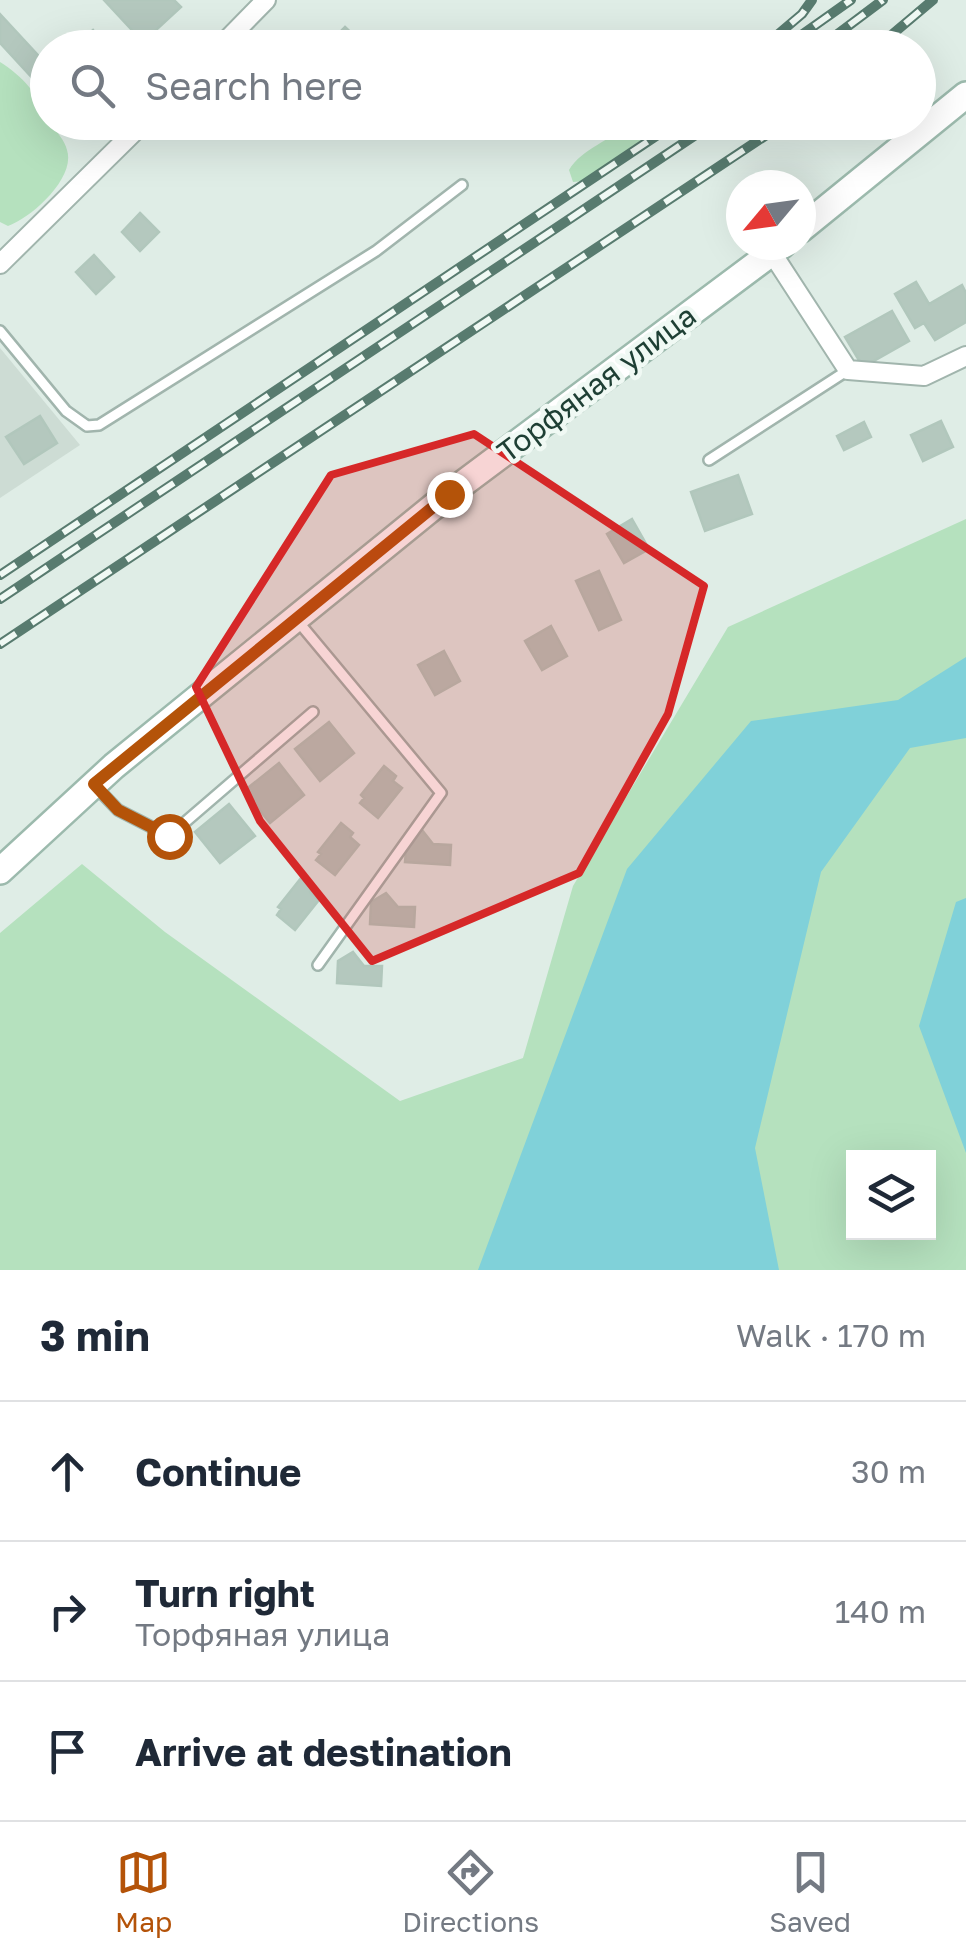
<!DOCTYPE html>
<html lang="en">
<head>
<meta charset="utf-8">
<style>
  body { margin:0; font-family:"Golos Text",sans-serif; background:#f6f6f7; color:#1f2937 }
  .controls { position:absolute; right:30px; bottom:30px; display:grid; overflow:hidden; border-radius:0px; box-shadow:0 10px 40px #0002 }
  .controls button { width:90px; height:90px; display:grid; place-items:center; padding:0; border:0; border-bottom:2px solid #e0e1e3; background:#fff; color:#1f2937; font:50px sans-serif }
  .compass { position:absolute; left:726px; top:170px; width:90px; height:90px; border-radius:50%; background:#fff; box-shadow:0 10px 40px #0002; rotate:241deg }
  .stop { position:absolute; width:30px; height:30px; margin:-22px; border:8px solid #b45309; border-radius:50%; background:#fff }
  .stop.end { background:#b45309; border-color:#fff; box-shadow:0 2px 10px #0008 }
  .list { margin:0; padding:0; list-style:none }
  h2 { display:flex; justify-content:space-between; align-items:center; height:130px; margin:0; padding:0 40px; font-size:42px }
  h2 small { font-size:32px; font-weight:400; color:#747a83 }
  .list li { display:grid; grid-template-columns:65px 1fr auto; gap:30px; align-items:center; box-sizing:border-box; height:140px; padding:0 40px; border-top:2px solid #e0e1e3 }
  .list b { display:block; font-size:38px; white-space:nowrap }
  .list p { margin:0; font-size:32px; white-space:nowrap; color:#747a83 }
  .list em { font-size:32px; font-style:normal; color:#747a83 }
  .icon { flex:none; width:55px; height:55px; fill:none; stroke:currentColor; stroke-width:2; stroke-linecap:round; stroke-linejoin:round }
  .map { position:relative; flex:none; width:966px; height:1270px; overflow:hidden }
  .search { position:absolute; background:#fff; box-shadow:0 10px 40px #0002; left:30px; right:30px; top:30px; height:110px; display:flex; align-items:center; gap:25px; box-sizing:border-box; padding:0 35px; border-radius:55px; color:#747a83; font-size:38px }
  .sheet { height:550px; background:#fff }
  nav { display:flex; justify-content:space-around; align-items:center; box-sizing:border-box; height:140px; border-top:2px solid #e0e1e3; background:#fff; font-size:28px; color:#747a83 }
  nav a { display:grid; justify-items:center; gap:5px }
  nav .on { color:#b45309 }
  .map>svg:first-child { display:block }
</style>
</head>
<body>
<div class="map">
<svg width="966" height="1270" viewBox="0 0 966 1270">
  <rect width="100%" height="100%" fill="#dfede6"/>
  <path fill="#cddcd4" d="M0,348L80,445L0,498Z"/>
  <path fill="#b5e1be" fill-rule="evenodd" d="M0,62C21,75 43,98 48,122L51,123C56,131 65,141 67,150C76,178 31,218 8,226L0,222Z
    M630,122L665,123L585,181L573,182L569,170C582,148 611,141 630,122Z
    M966,519V1270H0V933L82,864L165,932L400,1101L523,1058L573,886L728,627ZM854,1158H928V1232H854Z"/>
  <path fill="#80d1d9" d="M966,657V738L910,748L821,872L755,1148L779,1270H478L627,869L751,721L898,700Z
    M966,898V1153L919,1026L956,902Z"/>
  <path fill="#b4c8be" stroke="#b1c7bc" stroke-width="2.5" d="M104,0H174L181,7L143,42Z
    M0,14L48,66V95L0,43Z
    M345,27L364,45L328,48L326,46Z
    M93,30L107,48H72Z
    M140,213L159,232L140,251L122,232Z
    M94,255L114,277L96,294L76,272Z
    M916,282L929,304L962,285L966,293V322L935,340L924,323L915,328L895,294Z
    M892,311L909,341L863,367L845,337Z
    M40,416L57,443L24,464L6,437Z
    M941,421L953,447L923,461L911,435Z
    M864,422L871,437L844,450L837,436Z
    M738,475L752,514L705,531L691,492Z
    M632,519L649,549L624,563L607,534Z
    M599,571L621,620L599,630L576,581Z
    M551,626L567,656L542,670L525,641Z
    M444,651L460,681L435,695L418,665Z
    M329,722L354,753L320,781L295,749Z
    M279,763L304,795L270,823L244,791Z
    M384,766L396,776L393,781L402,788L378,818L360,803L364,798L361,795Z
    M229,804L255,836L220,863L195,832Z
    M341,823L353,833L350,837L359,845L335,875L316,860L321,854L318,852Z
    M422,830L433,844L451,845L450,865L405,862L407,840Z
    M301,878L313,888L310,892L319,900L295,930L277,915L281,909L278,907Z
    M386,893L398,907H415L414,927L370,924L371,902Z
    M353,952L364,966H382L381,986L337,983L338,961Z"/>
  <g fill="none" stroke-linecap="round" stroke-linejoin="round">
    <g stroke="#a1b5ad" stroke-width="14">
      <path id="lane" d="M0,331L66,411L87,426L99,425L376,251L462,185
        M709,460L848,370
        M296,619L441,793L318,965
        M97,788L118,810L169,836L313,712"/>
    </g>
    <g stroke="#a1b5ad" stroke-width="22">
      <path id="street" d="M219,48L266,0
        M772,253L848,370L924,376L966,356
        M0,264L144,122"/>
    </g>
    <g stroke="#9cbaad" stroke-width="30">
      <path id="secondary" d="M801,229L966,95
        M0,871L114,766L449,494L782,245"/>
    </g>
    <use href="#lane" stroke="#fff" stroke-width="9"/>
    <use href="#street" stroke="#fff" stroke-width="18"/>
    <use href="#secondary" stroke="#fff" stroke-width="25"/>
    <g stroke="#587b6f" stroke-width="10">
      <path id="rail" d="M762,48L802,14L812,0
        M783,48L851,0
        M819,48L883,0
        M876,48L933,0
        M0,575L677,122
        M0,599L715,122
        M0,644L786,122"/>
    </g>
    <use href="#rail" stroke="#f0f9f4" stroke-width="6" stroke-dasharray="19" stroke-linecap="butt"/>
  </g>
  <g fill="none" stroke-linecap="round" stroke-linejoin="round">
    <path stroke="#b45309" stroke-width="12" d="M169,836L118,810L94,784L449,494"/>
  </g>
  <path fill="#d62828" fill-opacity="0.2" stroke="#d62828" stroke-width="8" stroke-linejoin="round" d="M474,434L704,586L668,714L579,873L372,961L260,821L196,687L331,475Z"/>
  <g text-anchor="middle" stroke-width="9" stroke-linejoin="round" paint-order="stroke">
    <g font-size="30" fill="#1e3f34" stroke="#f0f9f4">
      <text transform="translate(597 384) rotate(-37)" y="10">Торфяная улица</text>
    </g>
  </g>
</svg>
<div class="controls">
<button><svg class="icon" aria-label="layers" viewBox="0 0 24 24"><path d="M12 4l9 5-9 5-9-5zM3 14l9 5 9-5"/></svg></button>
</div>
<svg class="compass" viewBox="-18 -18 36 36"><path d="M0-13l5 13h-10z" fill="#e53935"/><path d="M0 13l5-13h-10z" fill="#747a83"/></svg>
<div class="stop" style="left:169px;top:836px"></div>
<div class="stop end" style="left:449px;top:494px"></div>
<div class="search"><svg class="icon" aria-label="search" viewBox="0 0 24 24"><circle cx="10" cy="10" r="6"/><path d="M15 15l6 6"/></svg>Search here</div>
</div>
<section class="sheet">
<h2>3 min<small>Walk · 170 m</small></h2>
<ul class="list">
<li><svg class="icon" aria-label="ahead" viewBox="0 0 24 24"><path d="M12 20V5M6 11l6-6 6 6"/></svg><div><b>Continue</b></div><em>30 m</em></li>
<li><svg class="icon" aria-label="right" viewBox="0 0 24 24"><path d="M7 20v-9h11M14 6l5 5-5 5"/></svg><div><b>Turn right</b><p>Торфяная улица</p></div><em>140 m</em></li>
<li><svg class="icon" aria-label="arrive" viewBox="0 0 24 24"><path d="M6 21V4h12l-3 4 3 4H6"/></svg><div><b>Arrive at destination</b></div></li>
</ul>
</section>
<nav>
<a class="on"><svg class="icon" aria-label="map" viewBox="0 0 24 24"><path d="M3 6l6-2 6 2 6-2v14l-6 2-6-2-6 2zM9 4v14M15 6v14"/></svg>Map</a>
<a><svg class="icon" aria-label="directions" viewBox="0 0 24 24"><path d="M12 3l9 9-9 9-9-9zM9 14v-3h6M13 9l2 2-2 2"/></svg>Directions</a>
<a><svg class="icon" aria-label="saved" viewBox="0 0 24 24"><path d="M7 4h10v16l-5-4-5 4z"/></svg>Saved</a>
</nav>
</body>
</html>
